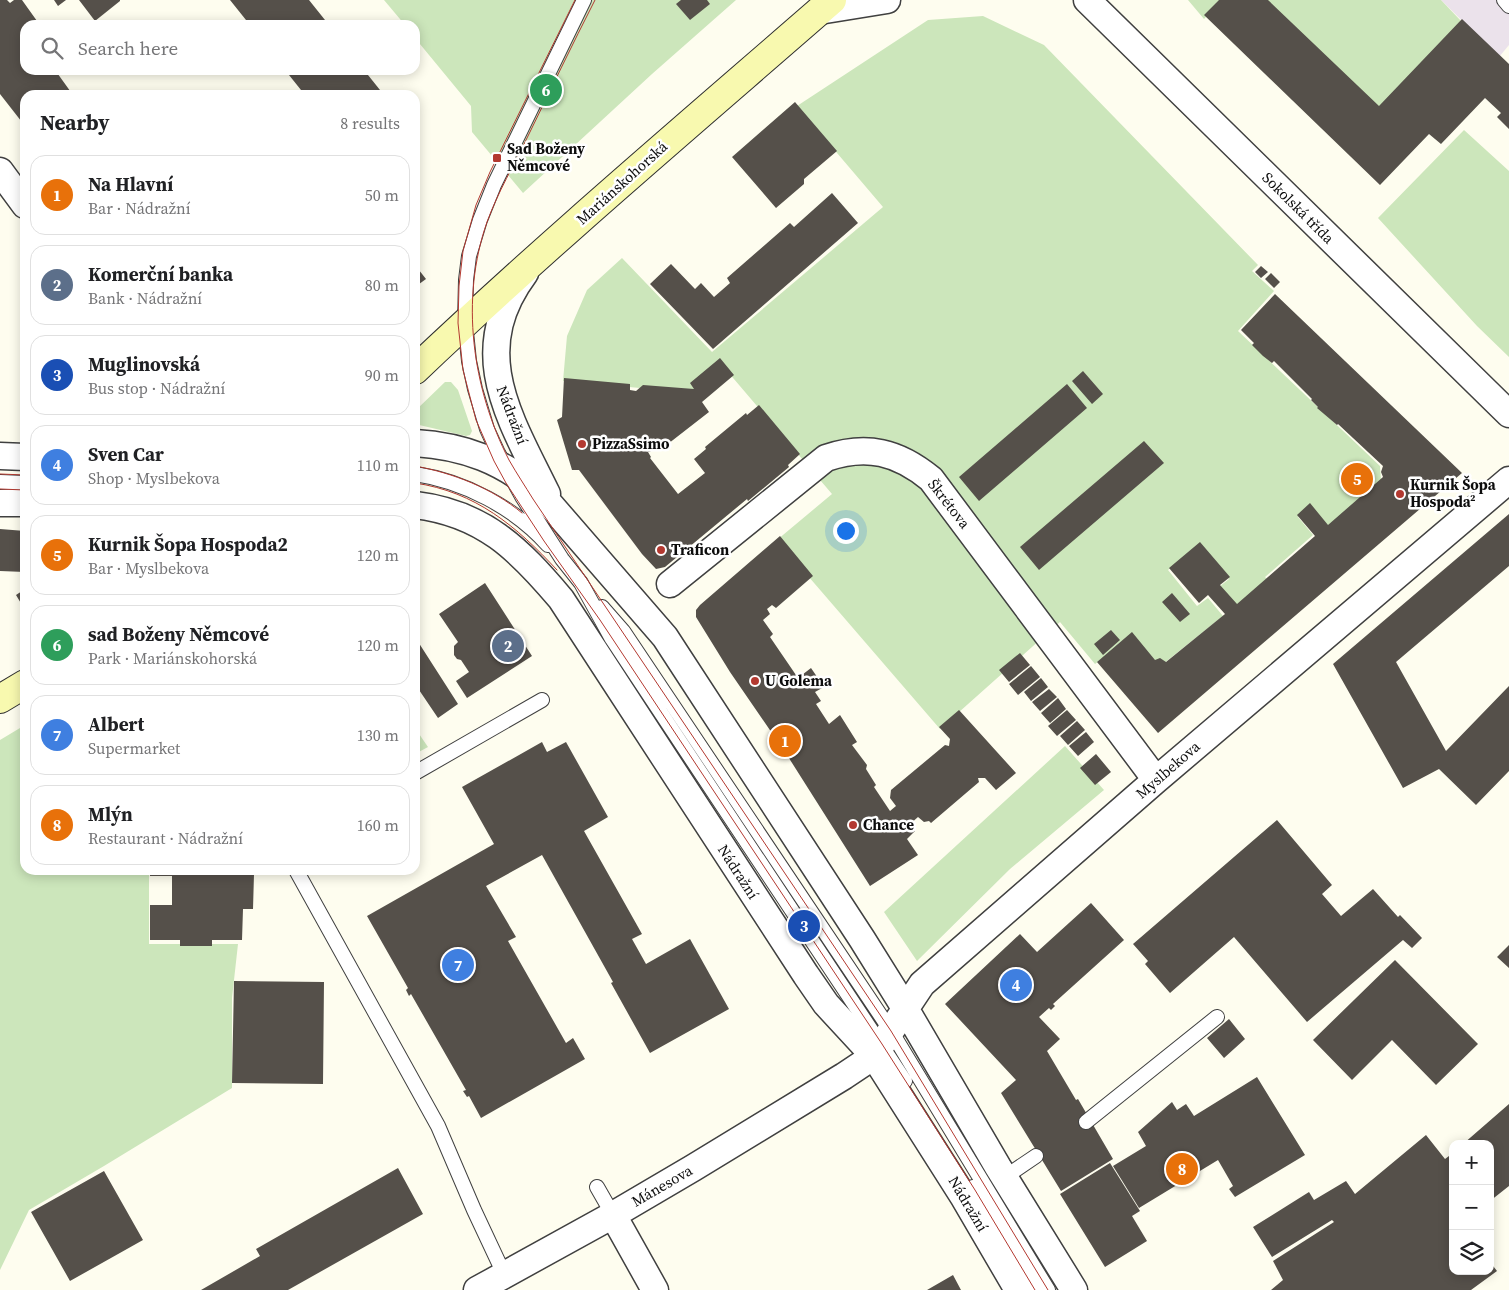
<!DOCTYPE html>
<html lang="en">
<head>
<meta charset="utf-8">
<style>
  body { margin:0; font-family:"Source Serif 4",serif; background:#f2f2f2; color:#202124 }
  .controls { position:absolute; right:15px; bottom:15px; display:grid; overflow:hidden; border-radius:10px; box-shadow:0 2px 12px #0003 }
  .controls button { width:45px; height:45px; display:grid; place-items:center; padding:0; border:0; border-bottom:1px solid #e0e0e0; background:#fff; color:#202124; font:25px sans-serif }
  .you { position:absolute; left:845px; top:530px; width:18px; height:18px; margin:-12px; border:4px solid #fff; border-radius:50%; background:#1a73e8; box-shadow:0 0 0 8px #1a73e833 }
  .badge { display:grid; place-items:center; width:32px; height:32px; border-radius:50%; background:#111827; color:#fff; font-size:16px; font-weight:700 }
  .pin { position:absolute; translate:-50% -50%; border:2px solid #fff; box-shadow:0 1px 5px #0006 }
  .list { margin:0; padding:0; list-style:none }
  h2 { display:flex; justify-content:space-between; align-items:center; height:65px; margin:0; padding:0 20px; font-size:21px }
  h2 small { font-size:16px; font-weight:400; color:#757577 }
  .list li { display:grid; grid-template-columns:32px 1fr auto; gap:15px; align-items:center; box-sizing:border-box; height:80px; margin:0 10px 10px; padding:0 10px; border:1px solid #e0e0e0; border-radius:15px }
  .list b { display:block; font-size:19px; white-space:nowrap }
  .list p { margin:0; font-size:16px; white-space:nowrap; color:#757577 }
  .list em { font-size:16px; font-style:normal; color:#757577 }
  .icon { flex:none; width:28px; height:28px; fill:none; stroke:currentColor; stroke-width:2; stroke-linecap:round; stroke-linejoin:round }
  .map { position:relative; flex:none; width:1509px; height:1290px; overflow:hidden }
  .search { position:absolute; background:#fff; box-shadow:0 2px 12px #0003; left:20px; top:20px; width:400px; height:55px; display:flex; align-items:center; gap:12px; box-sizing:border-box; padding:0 18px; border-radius:15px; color:#757577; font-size:19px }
  .panel { position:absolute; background:#fff; box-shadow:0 2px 12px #0003; left:20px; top:90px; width:400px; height:785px; border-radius:15px }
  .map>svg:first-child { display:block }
</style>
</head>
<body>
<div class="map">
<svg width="1509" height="1290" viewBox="0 0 1509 1290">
  <rect width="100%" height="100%" fill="#fefdef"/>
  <path fill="#ebe2eb" d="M1441,0H1509V45L1499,57Z"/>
  <path fill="#cce6bb" d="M384,0H736L652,74L523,193L472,132L471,106L415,38V25H405Z
    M1188,0H1222L1204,19Z
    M1263,0H1441L1462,22L1379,109Z
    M983,16L1044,45L1258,265L1252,271L1274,291L1238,331L1380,466L1381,480L1328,528L1310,507L1298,517L1313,535L1265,577L1268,580L1236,607L1219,587L1229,579L1199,544L1168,570L1197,606L1208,598L1223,616L1158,668L1131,636L1095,664L1060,622L940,729L777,540L832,494L722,365L695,393L563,381L567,336L587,290L622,258L712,352L883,207L797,106L928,20Z
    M1464,130L1509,171V357L1477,326L1378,218Z
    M445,382H451L458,390L472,431L470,435L466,436L415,424V411Z
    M25,725V870H149V944H238L232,998V1088L104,1166L29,1210L0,1270V740Z
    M415,728L428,747L415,754Z
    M1065,746L1104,790L1010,869L917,961L884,912Z"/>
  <path fill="#55504a" d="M0,0H7L10,3L14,0H22L37,21L30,25H25V29L23,30L25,33V70H55L73,95H25V126L0,94Z
    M54,0H66L58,6Z
    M79,0H120V1L95,21Z
    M230,0H309L329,25H250Z
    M681,0H707L710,4L690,20L676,4Z
    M1219,0H1268L1379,106L1462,19L1509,64V129L1497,117L1501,113L1485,98L1441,144L1429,134L1380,185L1204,15Z
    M285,70H364L384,95H305Z
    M795,102L837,151L804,179V184L776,208L732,157Z
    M832,193L858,223L713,349L650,284L671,264L695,289L701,283L714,297L730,283L727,278L790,223L794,227Z
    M415,265L426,279L415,287Z
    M1261,266L1268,272L1261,278L1255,272Z
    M1271,273L1280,282L1274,288L1265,279Z
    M1275,294L1462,473L1158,733L1097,662L1132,632L1155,660L1160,658L1166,662L1225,614L1208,595L1199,603L1169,568L1200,542L1230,577L1220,585L1237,604L1315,536L1297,515L1310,503L1328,525L1383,477L1381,472L1383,466L1338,424L1337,425L1317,408L1318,407L1311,400L1312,399L1274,361L1272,363L1263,356L1252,345L1254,343L1241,330Z
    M720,358L734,375L702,402L709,412L664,447L648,452L651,457L650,458L678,494L705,473L694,459L706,449L705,447L746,413L747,415L759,405L800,454L788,465L789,467L748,501L747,499L665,567L656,569L642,554L579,470H572L557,420L562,417L564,378L630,384V390L636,391L643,385L694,389L690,383Z
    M1083,371L1103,394L1092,404L1072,381Z
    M1067,384L1087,408L979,501L959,477Z
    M1144,441L1164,463L1039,570L1020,547Z
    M1509,514V566L1396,662L1446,751L1509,686V771L1476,805L1439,769L1403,788L1333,664Z
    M0,529L25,531V572L0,571Z
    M780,536L813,576L776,608L772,605L767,609L770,614L763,620L773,634L770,637L798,678L811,668L824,687L815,692L821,701L816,704L829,724L840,715L857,742L852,745L867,765L866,769L876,785L874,787L890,811L896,806L890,798L891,790L945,745L949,746L950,739L939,727L959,710L1016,773L996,790L985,778H978L979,782L931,823L929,821L924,822L918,817L909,825L915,831L907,839L918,855L870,886L787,755L730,672L696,617V610L700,605Z
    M485,583L532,656L467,698L456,681L469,672L461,660L457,659L454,655V646L458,642L439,614Z
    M25,589V610L16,595Z
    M1172,593L1190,614L1180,622L1162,602Z
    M1111,630L1120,640L1103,655L1094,644Z
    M415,637L458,704L438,718L415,684Z
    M1020,653L1030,665L1009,682L999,670Z
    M1031,666L1040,677L1018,695L1009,684Z
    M1041,678L1048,687L1031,701L1024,692Z
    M1049,689L1057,697L1040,711L1032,702Z
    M1058,698L1066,709L1050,723L1041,713Z
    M1067,710L1076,720L1057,736L1048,726Z
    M1077,721L1085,730L1068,745L1060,736Z
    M1086,732L1094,742L1078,756L1069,746Z
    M542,742L547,752L566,742L608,817L584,831L642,934L632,939L646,964L690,939L729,1009L650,1053L611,983L613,982L542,855L486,886L516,937L508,941L566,1043L573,1038L585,1059L481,1118L469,1096L467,1097L463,1091L466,1090L411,994L409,996L406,990L408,988L367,916L494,844L462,787Z
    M1096,754L1111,772L1095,785L1080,768Z
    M1277,820L1332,885L1322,894L1341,916L1373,889L1398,917L1400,915L1422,938L1412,948L1403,940L1307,1022L1234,937L1170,993L1145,964L1148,961L1133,944Z
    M150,870H243V874H254L253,909H243L242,940H212V946H180V940H150V905H172V876H150Z
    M1091,903L1124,940L1053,1004L1055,1006L1051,1010L1049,1008L1039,1017L1060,1039L1047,1051L1076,1100L1078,1099L1113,1159L1061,1191L1001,1093L1016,1080L945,1004L1020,934L1037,952Z
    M1509,945V968L1497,957Z
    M1395,960L1478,1044L1436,1085L1392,1040L1352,1080L1313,1040Z
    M234,981L324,982L323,1084L232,1083Z
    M1229,1019L1245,1039L1224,1058L1207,1038Z
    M1257,1077L1305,1155L1235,1197L1229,1189L1233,1186L1218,1160L1139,1208L1113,1166L1146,1146L1138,1132L1172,1102L1177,1110L1186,1104L1194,1116Z
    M1509,1104V1186L1490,1201V1144H1463Z
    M1426,1135L1445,1159L1453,1153V1271H1490V1262L1497,1271L1471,1290H1271L1283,1280L1273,1261L1334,1222L1332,1220L1272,1257L1253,1227L1309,1192L1314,1200L1346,1181L1355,1194Z
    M1110,1163L1140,1211L1132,1216L1147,1241L1105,1267L1060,1194Z
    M398,1168L423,1214L288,1290H201L260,1256L256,1249Z
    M104,1171L143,1240L70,1281L31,1212Z
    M953,1275L961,1290H927Z"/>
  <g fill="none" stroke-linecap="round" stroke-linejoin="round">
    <g stroke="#404040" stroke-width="16">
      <path id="service" d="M584,0L494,185L480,220L469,256L466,280L465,322L469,361L475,389L487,429L498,453L523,498L562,559L581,583L612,639L905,1081
        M1504,0L1509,6
        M415,474C464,481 515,508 548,545
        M0,482L25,483
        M602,607L623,631L891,1031L1048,1290
        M415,773L542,700
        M296,870L438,1126L474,1210L504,1274
        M1086,1122L1217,1017
        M1005,1177L1036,1156
        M597,1187L613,1215
        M973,1187L1035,1290"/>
    </g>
    <g stroke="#404040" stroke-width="29">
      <path id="minor" d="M1087,0L1509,414
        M819,11L887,0
        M0,171L25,205
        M525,273C466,352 510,418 547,494
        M415,443C464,446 504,461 541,494L665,637L678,657L862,939L905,1008L998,1167L1074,1290
        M0,456L25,457
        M0,503H25
        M415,505C483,513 519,549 561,599L806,975L826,1004L874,1056L963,1196L1018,1290
        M670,584L826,458C867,444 898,452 931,479L1156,780
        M613,1215L655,1290
        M477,1290L613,1215L693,1168L844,1076L874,1056L922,984L1156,780L1509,480"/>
    </g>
    <g stroke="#2f2f2f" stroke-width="30">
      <path id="secondary" d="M415,370C550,242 692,122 832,0
        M0,699L25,684"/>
    </g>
    <use href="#service" stroke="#fff" stroke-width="14"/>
    <use href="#minor" stroke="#fff" stroke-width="26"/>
    <use href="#secondary" stroke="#f8f9af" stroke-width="28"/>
    <path stroke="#b33930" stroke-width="1" d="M575,0L490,172L476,205L463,251L459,286L458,323L463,370L476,420L494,461L506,483L544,541L600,620L882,1044L975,1190L1035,1290
      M595,0C572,45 550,91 528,136C514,165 498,192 487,222C460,299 472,388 509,460C517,474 525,486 533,499L891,1031L1048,1290
      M415,466C453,473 492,488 522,513
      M0,474L25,475
      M415,483C476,492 516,526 557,570
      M0,489L25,490"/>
  </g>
  <g fill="#b33930" stroke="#fff" stroke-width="2">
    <rect x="492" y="153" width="10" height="10" rx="2.5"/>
    <circle cx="582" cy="444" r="5"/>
    <circle cx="1400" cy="494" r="5"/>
    <circle cx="661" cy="550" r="5"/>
    <circle cx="755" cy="681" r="5"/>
    <circle cx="853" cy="825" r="5"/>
  </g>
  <g text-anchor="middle" stroke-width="5" stroke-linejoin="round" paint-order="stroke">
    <g font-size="15" font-weight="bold" fill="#0d0d0d" stroke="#fff" text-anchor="start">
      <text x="507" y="154">Sad Boženy<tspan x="507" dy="17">Němcové</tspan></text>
      <text x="592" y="449">PizzaSsimo</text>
      <text x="1410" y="490">Kurnik Šopa<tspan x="1410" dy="17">Hospoda²</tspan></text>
      <text x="671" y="555">Traficon</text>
      <text x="765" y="686">U Golema</text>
      <text x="863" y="830">Chance</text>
    </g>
    <g font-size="15" fill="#0d0d0d" stroke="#fff">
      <text transform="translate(622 183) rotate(-42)" y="5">Mariánskohorská</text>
      <text transform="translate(1298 208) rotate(45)" y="5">Sokolská třída</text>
      <text transform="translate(512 415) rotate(69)" y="5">Nádražní</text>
      <text transform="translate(949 504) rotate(52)" y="5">Škrétova</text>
      <text transform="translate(1168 770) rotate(-41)" y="5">Myslbekova</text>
      <text transform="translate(738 872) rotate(57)" y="5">Nádražní</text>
      <text transform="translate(662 1186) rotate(-30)" y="5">Mánesova</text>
      <text transform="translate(968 1204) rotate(59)" y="5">Nádražní</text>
    </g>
  </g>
</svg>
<div class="controls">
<button>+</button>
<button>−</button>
<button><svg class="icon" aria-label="layers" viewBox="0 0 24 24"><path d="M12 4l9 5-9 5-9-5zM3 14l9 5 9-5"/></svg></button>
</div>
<div class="you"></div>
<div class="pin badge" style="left:785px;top:741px;background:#e8710a">1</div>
<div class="pin badge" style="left:508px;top:646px;background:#5c6f8a">2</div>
<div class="pin badge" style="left:804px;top:926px;background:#1a4fb4">3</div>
<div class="pin badge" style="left:1016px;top:985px;background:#3f7fe0">4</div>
<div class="pin badge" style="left:1357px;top:479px;background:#e8710a">5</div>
<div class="pin badge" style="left:546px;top:90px;background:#2e9e5b">6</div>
<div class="pin badge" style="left:458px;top:965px;background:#3f7fe0">7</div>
<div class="pin badge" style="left:1182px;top:1169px;background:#e8710a">8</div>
<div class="search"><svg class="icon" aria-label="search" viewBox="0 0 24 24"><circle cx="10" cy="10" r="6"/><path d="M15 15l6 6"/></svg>Search here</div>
<section class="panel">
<h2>Nearby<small>8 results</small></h2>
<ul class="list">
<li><span class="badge" style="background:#e8710a">1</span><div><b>Na Hlavní</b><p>Bar · Nádražní</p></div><em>50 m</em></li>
<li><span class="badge" style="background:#5c6f8a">2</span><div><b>Komerční banka</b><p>Bank · Nádražní</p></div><em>80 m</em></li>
<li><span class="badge" style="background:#1a4fb4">3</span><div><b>Muglinovská</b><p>Bus stop · Nádražní</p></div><em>90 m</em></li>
<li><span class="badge" style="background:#3f7fe0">4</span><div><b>Sven Car</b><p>Shop · Myslbekova</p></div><em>110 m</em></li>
<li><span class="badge" style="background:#e8710a">5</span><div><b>Kurnik Šopa Hospoda2</b><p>Bar · Myslbekova</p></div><em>120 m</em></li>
<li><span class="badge" style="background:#2e9e5b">6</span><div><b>sad Boženy Němcové</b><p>Park · Mariánskohorská</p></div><em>120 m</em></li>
<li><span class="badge" style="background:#3f7fe0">7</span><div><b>Albert</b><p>Supermarket</p></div><em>130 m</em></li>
<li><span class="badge" style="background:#e8710a">8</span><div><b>Mlýn</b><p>Restaurant · Nádražní</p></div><em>160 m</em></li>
</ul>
</section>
</div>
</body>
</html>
